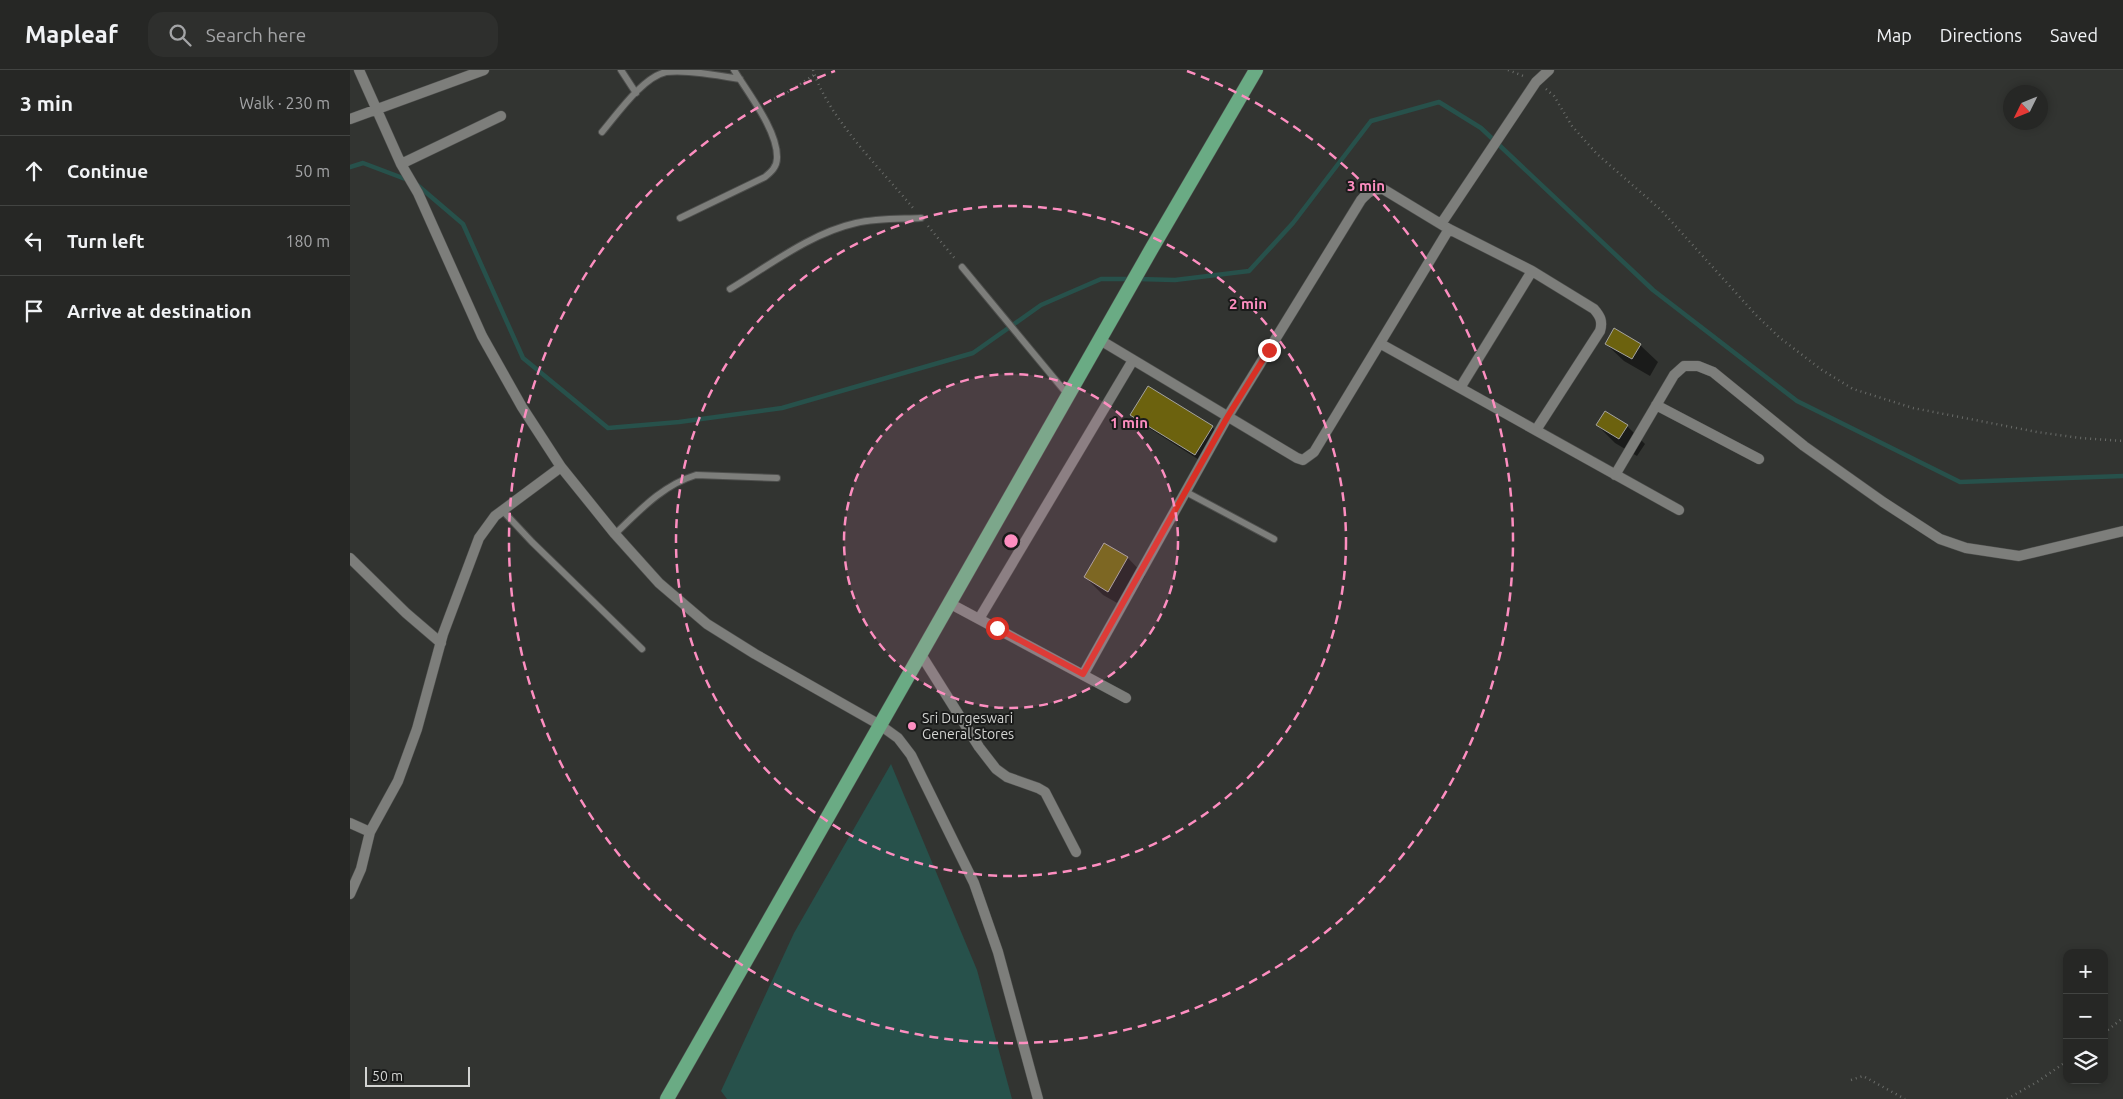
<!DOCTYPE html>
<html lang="en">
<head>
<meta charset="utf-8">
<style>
  body { margin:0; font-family:Ubuntu,sans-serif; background:#2e2f2d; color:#f1f3f6 }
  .controls { position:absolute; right:15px; bottom:15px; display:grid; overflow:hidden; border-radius:10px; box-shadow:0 2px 8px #0003 }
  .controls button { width:45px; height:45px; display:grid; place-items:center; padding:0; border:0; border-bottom:1px solid #424442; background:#262725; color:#f1f3f6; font:25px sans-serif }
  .compass { position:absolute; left:1653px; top:15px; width:45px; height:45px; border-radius:50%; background:#262725; box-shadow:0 2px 8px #0003; rotate:227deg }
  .scale { position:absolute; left:15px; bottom:12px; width:105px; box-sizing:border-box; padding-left:5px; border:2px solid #d3d4d2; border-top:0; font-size:14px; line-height:18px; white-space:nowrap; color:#d3d4d2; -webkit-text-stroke:4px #1a1b1a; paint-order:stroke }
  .stop { position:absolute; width:15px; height:15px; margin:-11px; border:4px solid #d93025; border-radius:50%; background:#fff }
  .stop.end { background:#d93025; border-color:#fff; box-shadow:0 1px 5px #0008 }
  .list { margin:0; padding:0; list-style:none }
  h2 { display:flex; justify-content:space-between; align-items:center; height:65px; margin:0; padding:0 20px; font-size:21px }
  h2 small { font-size:16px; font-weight:400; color:#a4a5a7 }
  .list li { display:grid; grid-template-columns:32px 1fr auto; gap:15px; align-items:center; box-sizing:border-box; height:70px; padding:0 20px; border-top:1px solid #424442 }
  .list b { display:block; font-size:19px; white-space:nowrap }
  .list em { font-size:16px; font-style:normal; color:#a4a5a7 }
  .icon { flex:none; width:28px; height:28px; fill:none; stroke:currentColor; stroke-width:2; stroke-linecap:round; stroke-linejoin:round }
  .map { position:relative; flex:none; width:1773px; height:1029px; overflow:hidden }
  header { display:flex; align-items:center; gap:30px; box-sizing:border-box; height:70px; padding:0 25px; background:#262725; border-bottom:1px solid #424442 }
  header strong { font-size:24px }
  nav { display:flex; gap:28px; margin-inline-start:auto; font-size:18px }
  .search { width:350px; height:45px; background:#2e2f2d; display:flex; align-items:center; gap:12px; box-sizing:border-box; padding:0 18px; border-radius:15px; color:#a4a5a7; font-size:19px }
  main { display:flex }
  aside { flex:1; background:#262725 }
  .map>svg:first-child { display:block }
</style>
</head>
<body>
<header>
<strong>Mapleaf</strong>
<div class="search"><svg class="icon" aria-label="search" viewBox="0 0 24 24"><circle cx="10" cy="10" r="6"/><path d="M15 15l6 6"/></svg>Search here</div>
<nav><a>Map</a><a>Directions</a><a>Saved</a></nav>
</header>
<main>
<aside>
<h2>3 min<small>Walk · 230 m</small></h2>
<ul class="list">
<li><svg class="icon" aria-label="ahead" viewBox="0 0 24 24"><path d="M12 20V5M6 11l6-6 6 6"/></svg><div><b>Continue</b></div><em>50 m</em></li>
<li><svg class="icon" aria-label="left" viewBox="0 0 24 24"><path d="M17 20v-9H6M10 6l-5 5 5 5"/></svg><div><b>Turn left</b></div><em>180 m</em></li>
<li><svg class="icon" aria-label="arrive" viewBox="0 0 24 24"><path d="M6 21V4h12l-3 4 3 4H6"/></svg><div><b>Arrive at destination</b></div></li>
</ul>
</aside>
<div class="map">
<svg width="1773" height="1029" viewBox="0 0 1773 1029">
  <rect width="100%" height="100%" fill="#323431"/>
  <path fill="#27514b" d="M541,694L627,900L662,1029H377L371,1021L444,863Z"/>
  <path fill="#0007" d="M1256,274L1290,275L1308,292L1300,306L1274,291Z
    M782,345L862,357L871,366L854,393L791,353Z
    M1247,355L1277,356L1295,374L1287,386L1265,373Z
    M754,475L778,488L795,506L776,538L753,525L735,507Z"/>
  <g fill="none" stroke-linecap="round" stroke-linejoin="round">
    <path stroke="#27514b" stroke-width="4.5" d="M0,97L13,93L58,110
      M65,113L113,154L173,288L258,358L329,352L432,338L623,283L691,235L751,209H780
      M788,209L825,210L899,201L943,153L1021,51L1089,32L1131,58L1303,220L1447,331L1610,412L1773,406"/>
  </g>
  <path fill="#6c620e" stroke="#a4a39f" d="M1264,258L1291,274L1282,289L1255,274Z
    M798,316L863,356L845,385L780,345Z
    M1255,341L1278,355L1269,369L1246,355Z
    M754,473L778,487L758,522L734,507Z"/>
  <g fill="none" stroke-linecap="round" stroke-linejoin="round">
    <g stroke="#4e4f4d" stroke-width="8">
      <path id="service" d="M271,0L286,23
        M252,62C268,43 293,7 316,2C339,0 367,5 390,9
        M330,148L415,107C421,102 427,97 427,88C428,61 398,23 384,0
        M612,197L718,325
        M380,219C420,195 461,163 506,153C527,148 550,149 571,148
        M836,422L924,469
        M152,440L182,472L292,579
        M265,464C290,440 313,415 346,405L427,408"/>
    </g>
    <g stroke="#4e4f4d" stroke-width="11">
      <path id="minor" d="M9,0L51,94L68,123L132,266L172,337L211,397L265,464L309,513L357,554L405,584L530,655L548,668L561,685L624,813L648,882L688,1029
        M0,49L134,0
        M51,94L151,46
        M1091,154L1186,12L1199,0
        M750,270L947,388L953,390L964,382L1099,159
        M1031,274L1329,440
        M1110,318L1182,201
        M1306,335L1409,389
        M1265,405L1324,305L1334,296H1348L1363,302L1454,376L1533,432L1590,469L1616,478L1669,486L1773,461
        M0,488L56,543L91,573
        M599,533L776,628
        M629,549L783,290
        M570,583L629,677L646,699L657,707L688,718L695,722L726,782
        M733,605L878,346L1011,130C1018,122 1022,119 1033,119L1099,159L1182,201L1244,239C1250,246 1253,251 1250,261L1186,360
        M0,753L20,762
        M0,824L11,799L20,762L48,711L67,659L93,564L129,468L145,446L211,397"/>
    </g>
    <g stroke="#4e4f4d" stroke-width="15">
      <path id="trunk" d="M317,1029L802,178L906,0"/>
    </g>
    <path stroke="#6a6c69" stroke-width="2.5" stroke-dasharray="1 4" stroke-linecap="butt" d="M463,0C479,49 530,98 563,138
      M1158,0L1176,7
      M1196,19L1204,26L1222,56L1247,84L1311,140L1406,245L1430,268L1472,300L1503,319L1563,338L1687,362L1730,368L1773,371
      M415,33L435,24L464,5
      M578,156L606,190
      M1754,963L1773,948
      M1501,1010L1513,1006L1555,1029
      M1657,1029L1687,1012L1717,991"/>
    <use href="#service" stroke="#7d7e7b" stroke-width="6"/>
    <use href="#minor" stroke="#7d7e7b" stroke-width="10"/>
    <use href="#trunk" stroke="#6aab84" stroke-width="14"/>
  </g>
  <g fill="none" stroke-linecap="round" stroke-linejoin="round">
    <path stroke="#d93025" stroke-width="6" d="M647,558L733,604L878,346L919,280"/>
  </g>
  <circle cx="661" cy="471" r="167" fill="#fd8ec0" fill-opacity=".12"/>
  <g fill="none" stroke="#fd8ec0" stroke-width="2.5" stroke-dasharray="9 6">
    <circle cx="661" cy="471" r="167"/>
    <circle cx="661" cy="471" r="335"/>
    <path d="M837 1A502 502 0 1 1 485 1"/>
  </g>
  <circle fill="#fd8ec0" stroke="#1a1b1a" stroke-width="2" cx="562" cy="656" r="5"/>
  <g text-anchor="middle" stroke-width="4" stroke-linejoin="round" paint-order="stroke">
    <g font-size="14" fill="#d3d4d2" stroke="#1a1b1a" text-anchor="start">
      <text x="572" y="653">Sri Durgeswari<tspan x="572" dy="16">General Stores</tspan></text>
    </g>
  </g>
  <circle cx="661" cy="471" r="8" fill="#fd8ec0" stroke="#1a1b1a" stroke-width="2.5"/>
  <g font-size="15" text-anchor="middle" font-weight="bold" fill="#fd8ec0" stroke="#1a1b1a" stroke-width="4" stroke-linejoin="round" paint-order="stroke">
    <text x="1016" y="121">3 min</text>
    <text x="898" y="239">2 min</text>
    <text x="779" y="358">1 min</text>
  </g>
</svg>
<div class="controls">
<button>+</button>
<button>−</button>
<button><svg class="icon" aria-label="layers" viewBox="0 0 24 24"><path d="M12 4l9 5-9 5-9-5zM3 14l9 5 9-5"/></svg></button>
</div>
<svg class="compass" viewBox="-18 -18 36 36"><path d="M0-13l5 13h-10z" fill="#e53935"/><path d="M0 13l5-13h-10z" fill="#a4a5a7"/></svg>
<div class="scale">50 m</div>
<div class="stop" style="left:647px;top:558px"></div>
<div class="stop end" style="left:919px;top:280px"></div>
</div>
</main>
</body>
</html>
